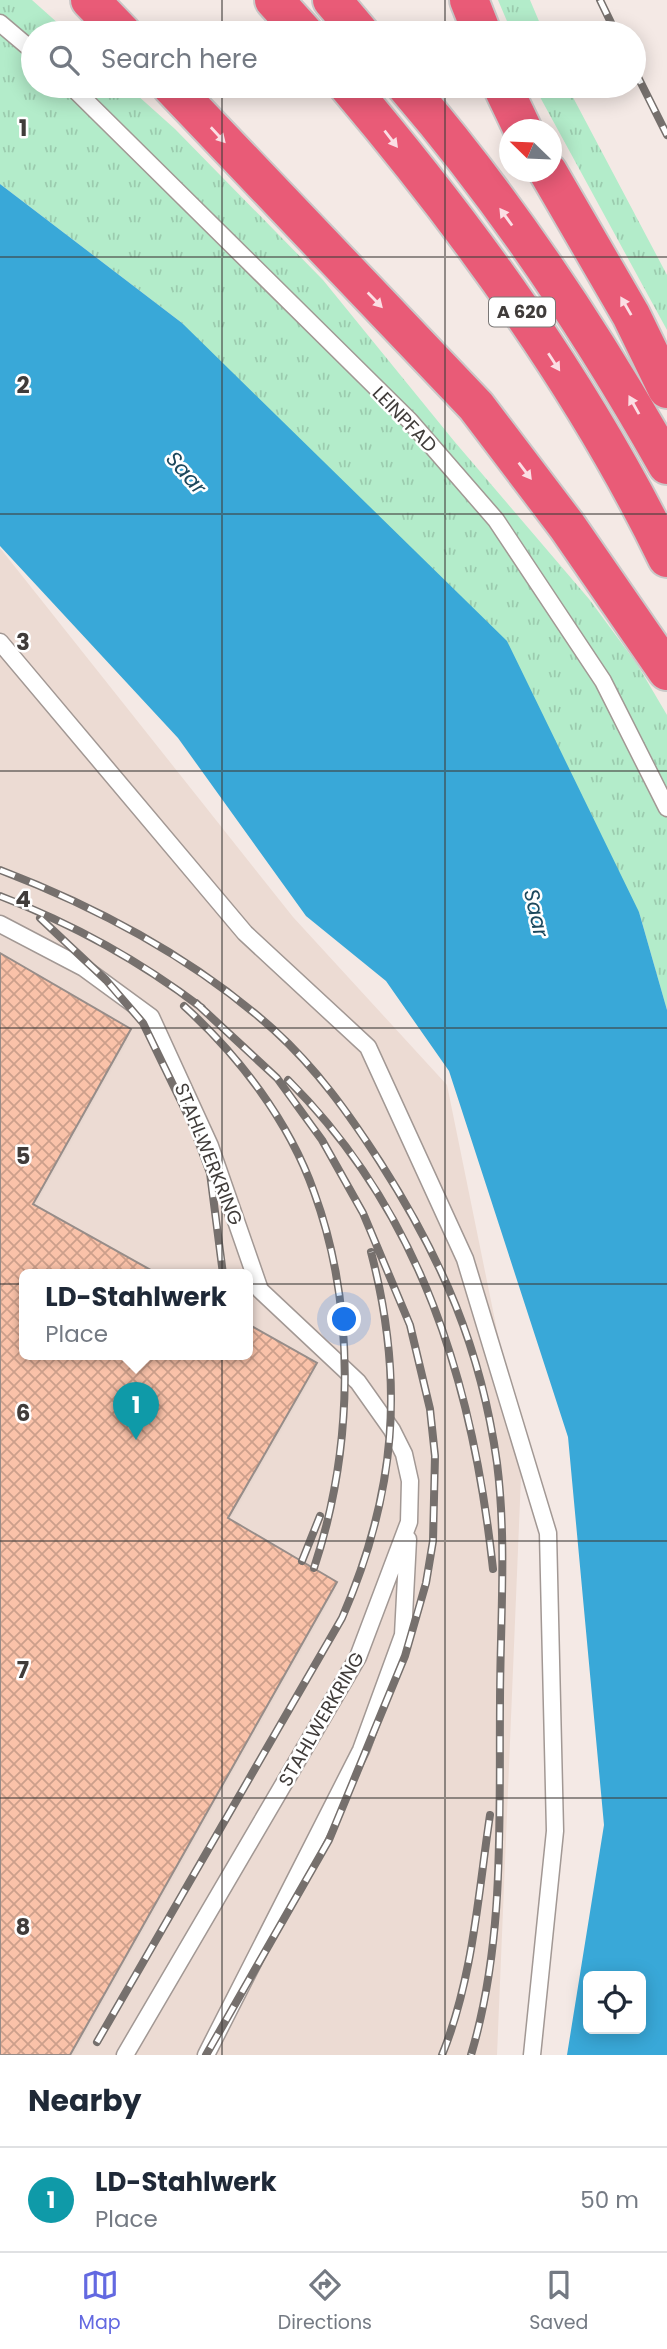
<!DOCTYPE html>
<html lang="en">
<head>
<meta charset="utf-8">
<style>
  body { margin:0; font-family:Poppins,sans-serif; background:#f6f6f7; color:#1f2937 }
  .controls { position:absolute; right:21px; bottom:21px; display:grid; overflow:hidden; border-radius:10px; box-shadow:0 4px 18px #0003 }
  .controls button { width:63px; height:63px; display:grid; place-items:center; padding:0; border:0; border-bottom:2px solid #e0e1e3; background:#fff; color:#1f2937; font:35px sans-serif }
  .compass { position:absolute; left:499px; top:119px; width:63px; height:63px; border-radius:50%; background:#fff; box-shadow:0 4px 18px #0003; rotate:293deg }
  .you { position:absolute; left:345px; top:1320px; width:24px; height:24px; margin:-18px; border:5px solid #fff; border-radius:50%; background:#1a73e8; box-shadow:0 0 0 10px #1a73e833 }
  .badge { display:grid; place-items:center; width:46px; height:46px; border-radius:50%; background:#6369e1; color:#fff; font-size:23px; font-weight:700 }
  .pin { position:absolute; translate:-50% -58px; filter:drop-shadow(0 2px 4px #0008) }
  .pin::after { content:''; position:absolute; top:37px; width:24px; height:21px; background:inherit; clip-path:polygon(0 0,100% 0,50% 100%) }
  .popup { position:absolute; left:19px; top:1269px; width:234px; height:91px; box-sizing:border-box; display:grid; place-content:center; border-radius:10px; background:#fff; filter:drop-shadow(0 2px 5px #0005); font-size:23px; white-space:nowrap; color:#747a83 }
  .popup b { font-size:26px; color:#1f2937 }
  .popup::after { content:''; position:absolute; left:50%; top:100%; margin-left:-14px; border:14px solid transparent; border-top-color:#fff }
  .list { margin:0; padding:0; list-style:none }
  h2 { display:flex; justify-content:space-between; align-items:center; height:91px; margin:0; padding:0 28px; font-size:30px }
  h2 small { font-size:23px; font-weight:400; color:#747a83 }
  .list li { display:grid; grid-template-columns:46px 1fr auto; gap:21px; align-items:center; box-sizing:border-box; height:105px; padding:0 28px; border-top:2px solid #e0e1e3 }
  .list b { display:block; font-size:26px; white-space:nowrap }
  .list p { margin:0; font-size:23px; white-space:nowrap; color:#747a83 }
  .list em { font-size:23px; font-style:normal; color:#747a83 }
  .icon { flex:none; width:38px; height:38px; fill:none; stroke:currentColor; stroke-width:2; stroke-linecap:round; stroke-linejoin:round }
  .map { position:relative; flex:none; width:667px; height:2055px; overflow:hidden }
  .search { position:absolute; background:#fff; box-shadow:0 4px 18px #0003; left:21px; right:21px; top:21px; height:77px; display:flex; align-items:center; gap:18px; box-sizing:border-box; padding:0 24px; border-radius:38px; color:#747a83; font-size:26px }
  .sheet { height:196px; background:#fff }
  nav { display:flex; justify-content:space-around; align-items:center; box-sizing:border-box; height:98px; border-top:2px solid #e0e1e3; background:#fff; font-size:19px; color:#747a83 }
  nav a { display:grid; justify-items:center; gap:4px }
  nav .on { color:#6369e1 }
  .map>svg:first-child { display:block }
</style>
</head>
<body>
<div class="map">
<svg width="667" height="2055" viewBox="0 0 667 2055">
  <defs>
    <pattern id="grass-tufts" width="24" height="20" patternUnits="userSpaceOnUse" patternTransform="scale(1.75)"><rect width="24" height="20" fill="#b3ecca"/><path d="M3 7l-1-3M5 7V3M7 7l1-3M15 17l-1-3M17 17v-4M19 17l1-3" fill="none" stroke="#9bcbae"/></pattern>
    <pattern id="building-cross-hatch" width="8" height="8" patternUnits="userSpaceOnUse" patternTransform="scale(1.75)"><rect width="8" height="8" fill="#fac2a9"/><path d="M0 0l8 8M0 8l8-8" fill="none" stroke="#cc9f8b"/></pattern>
    <filter id="shadow"><feDropShadow dx="-6" dy="6" stdDeviation="2" flood-color="#0004"/></filter>
  </defs>
  <rect width="100%" height="100%" fill="#f4e9e5"/>
  <path fill="#ecdbd3" fill-rule="evenodd" d="M0,548L293,917L447,1085L522,1453L497,2055H0ZM24,1274H248V1354H24Z"/>
  <path fill="url(#grass-tufts)" d="M0,0H32L69,33H33V86H127L175,129L323,280L454,441L589,599L637,664L667,715V1010L639,912L182,323L0,184Z
    M498,0H530L544,33H512Z
    M534,86H567L667,275V330Z"/>
  <path fill="#39a8d8" fill-rule="evenodd" d="M0,184L182,323L507,641L639,912L667,1010V2055H567L604,1825L568,1437L449,1071L386,981L306,916L178,738L0,546ZM588,1976H641V2029H588Z"/>
  <path fill="url(#building-cross-hatch)" stroke="#978d89" stroke-width="2" filter="url(#shadow)" d="M0,953L131,1029L33,1204L158,1274H24V1354H248V1324L317,1363L228,1518L337,1582L70,2055H0Z"/>
  <g fill="none" stroke-linecap="round" stroke-linejoin="round">
    <g stroke="#a29894" stroke-width="19">
      <path id="lane" d="M0,23L33,51
        M71,86L410,421L496,520L603,681L667,808
        M0,642L245,933L368,1047L465,1259L548,1533L555,1831L532,2055
        M0,924L84,968L151,1017L210,1146L260,1290L358,1382L392,1430L404,1454L410,1481L409,1522L358,1657L125,2055
        M206,2055L361,1750L403,1635L408,1539"/>
    </g>
    <g stroke="#cac8c8" stroke-width="42">
      <path id="highway" d="M90,0L122,33
        M274,0L304,33
        M332,0L360,33
        M469,0L482,33
        M171,86L476,406L567,526L667,671
        M348,86C470,230 584,387 667,558
        M406,86C505,201 592,332 667,465
        M502,86L523,130
        M548,172L631,315L667,389"/>
    </g>
    <use href="#lane" stroke="#fff" stroke-width="16"/>
    <use href="#highway" stroke="#e95b77" stroke-width="38"/>
    <g stroke="#76706d" stroke-width="8">
      <path id="rail" d="M600,0L616,33
        M634,69L667,135
        M0,870C97,907 196,960 274,1030C317,1069 349,1114 380,1162C442,1259 481,1348 497,1463C507,1542 500,1624 500,1703C499,1821 505,1941 471,2055
        M0,896C73,924 140,961 202,1008
        M40,918L106,980L143,1023L191,1122L210,1173L223,1274
        M196,1003L277,1078L322,1140L363,1213L410,1325L430,1409L435,1456L433,1541L426,1583L405,1656L329,1840L206,2055
        M184,1006C239,1056 289,1121 314,1192C357,1310 353,1450 314,1568
        M288,1080C422,1214 473,1384 493,1569
        M302,1561L320,1516
        M97,2042L342,1618C396,1494 405,1382 371,1252
        M442,2055C473,1979 478,1895 490,1815"/>
    </g>
    <use href="#rail" stroke="#fff" stroke-width="5" stroke-dasharray="16" stroke-linecap="butt"/>
  </g>
  <defs><path id="oneway-solid" d="M-6-.8H1V-3.2L6.5 0L1 3.2V.8H-6Z" transform="scale(1.75)"/></defs>
  <g fill="#fbdee4">
    <use href="#oneway-solid" transform="translate(218 135) rotate(47)"/>
    <use href="#oneway-solid" transform="translate(391 139) rotate(52)"/>
    <use href="#oneway-solid" transform="translate(506 217) rotate(-126)"/>
    <use href="#oneway-solid" transform="translate(375 300) rotate(46)"/>
    <use href="#oneway-solid" transform="translate(626 306) rotate(-120)"/>
    <use href="#oneway-solid" transform="translate(554 362) rotate(57)"/>
    <use href="#oneway-solid" transform="translate(634 405) rotate(-119)"/>
    <use href="#oneway-solid" transform="translate(525 471) rotate(53)"/>
  </g>
  <path fill="none" stroke="#403c3a" stroke-width="2" stroke-opacity="0.55" d="M222,0V33M445,0V33M222,86V2055M445,86V2055M0,257H667M0,514H667M0,771H667M0,1028H667M0,1284H667M0,1541H667M0,1798H667"/>
  <g text-anchor="middle" stroke-width="5" stroke-linejoin="round" paint-order="stroke">
    <rect fill="#fff" stroke="#797675" stroke-width="2" x="489" y="297.5" width="66" height="29" rx="5"/>
    <g font-size="18" font-weight="bold" fill="#403c3a">
      <text x="522" y="318">A 620</text>
    </g>
    <g font-size="19" fill="#403c3a" stroke="#fff">
      <text transform="translate(405 419) rotate(46)" y="7">LEINPFAD</text>
      <text transform="translate(209 1154) rotate(68)" y="7">STAHLWERKRING</text>
      <text transform="translate(321 1719) rotate(-60)" y="7">STAHLWERKRING</text>
    </g>
    <g font-size="21" font-style="italic" fill="#1c485d" stroke="#fff">
      <text transform="translate(186 473) rotate(49)" y="7">Saar</text>
      <text transform="translate(536 913) rotate(77)" y="7">Saar</text>
    </g>
  </g>
  <g font-size="23" text-anchor="middle" font-weight="bold" fill="#403c3a" stroke="#fff" stroke-width="5" stroke-linejoin="round" paint-order="stroke">
    <text x="23" y="136">1</text>
    <text x="23" y="393">2</text>
    <text x="23" y="650">3</text>
    <text x="23" y="907">4</text>
    <text x="23" y="1164">5</text>
    <text x="23" y="1421">6</text>
    <text x="23" y="1678">7</text>
    <text x="23" y="1935">8</text>
  </g>
</svg>
<div class="controls">
<button><svg class="icon" aria-label="locate" viewBox="0 0 24 24"><circle cx="12" cy="12" r="6"/><path d="M12 2v4M12 18v4M2 12h4M18 12h4"/></svg></button>
</div>
<svg class="compass" viewBox="-18 -18 36 36"><path d="M0-13l5 13h-10z" fill="#e53935"/><path d="M0 13l5-13h-10z" fill="#747a83"/></svg>
<div class="you"></div>
<div class="pin badge" style="left:136px;top:1440px;background:#0f9aa8">1</div>
<div class="popup"><b>LD-Stahlwerk</b>Place</div>
<div class="search"><svg class="icon" aria-label="search" viewBox="0 0 24 24"><circle cx="10" cy="10" r="6"/><path d="M15 15l6 6"/></svg>Search here</div>
</div>
<section class="sheet">
<h2>Nearby<small></small></h2>
<ul class="list">
<li><span class="badge" style="background:#0f9aa8">1</span><div><b>LD-Stahlwerk</b><p>Place</p></div><em>50 m</em></li>
</ul>
</section>
<nav>
<a class="on"><svg class="icon" aria-label="map" viewBox="0 0 24 24"><path d="M3 6l6-2 6 2 6-2v14l-6 2-6-2-6 2zM9 4v14M15 6v14"/></svg>Map</a>
<a><svg class="icon" aria-label="directions" viewBox="0 0 24 24"><path d="M12 3l9 9-9 9-9-9zM9 14v-3h6M13 9l2 2-2 2"/></svg>Directions</a>
<a><svg class="icon" aria-label="saved" viewBox="0 0 24 24"><path d="M7 4h10v16l-5-4-5 4z"/></svg>Saved</a>
</nav>
</body>
</html>
